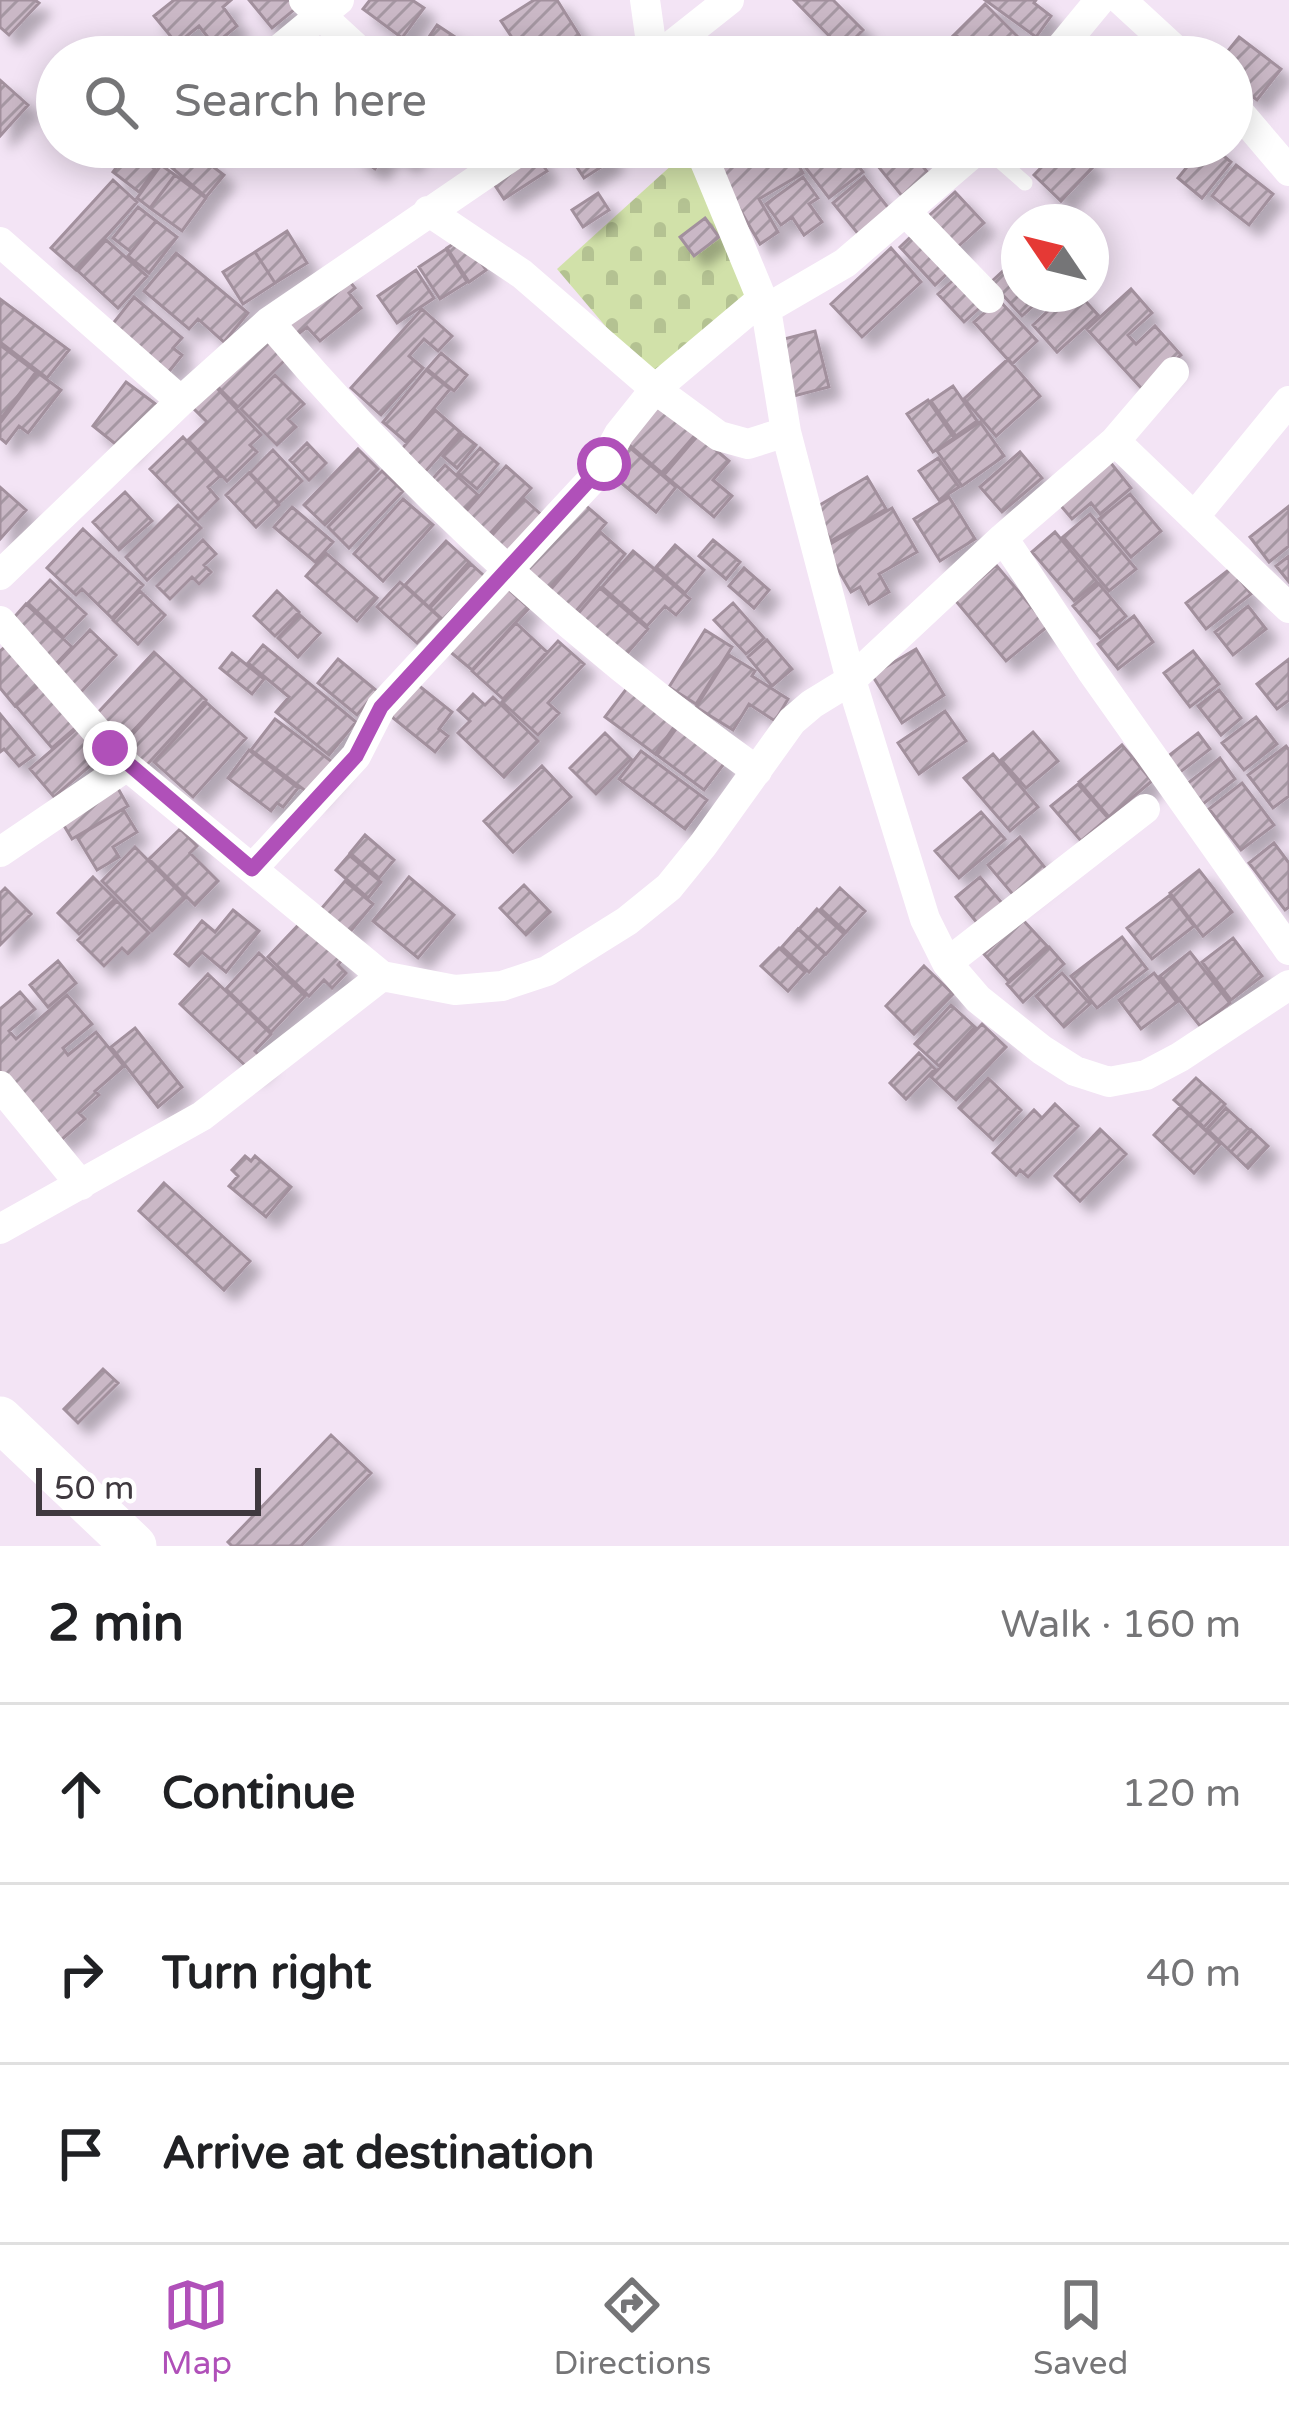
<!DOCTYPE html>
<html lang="en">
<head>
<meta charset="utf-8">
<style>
  body { margin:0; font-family:"Varela Round",sans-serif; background:#f6f6f6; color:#202124 }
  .compass { position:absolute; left:1001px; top:204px; width:108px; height:108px; border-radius:50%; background:#fff; box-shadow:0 6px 30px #0003; rotate:305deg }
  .scale { position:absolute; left:36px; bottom:30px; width:225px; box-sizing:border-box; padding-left:12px; border:6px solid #3f393f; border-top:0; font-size:33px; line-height:42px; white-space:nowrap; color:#3f393f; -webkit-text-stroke:9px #fff; paint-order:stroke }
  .stop { position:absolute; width:36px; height:36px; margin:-27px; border:9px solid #b050b9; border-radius:50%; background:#fff }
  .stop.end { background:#b050b9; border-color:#fff; box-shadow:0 3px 12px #0008 }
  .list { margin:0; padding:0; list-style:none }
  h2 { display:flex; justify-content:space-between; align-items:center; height:156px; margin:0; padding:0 48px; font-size:51px }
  h2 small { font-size:39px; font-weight:400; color:#757577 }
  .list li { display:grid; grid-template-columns:78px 1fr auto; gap:36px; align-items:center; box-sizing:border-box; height:180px; padding:0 48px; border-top:3px solid #e0e0e0 }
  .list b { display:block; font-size:45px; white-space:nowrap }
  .list em { font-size:39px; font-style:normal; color:#757577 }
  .icon { flex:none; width:66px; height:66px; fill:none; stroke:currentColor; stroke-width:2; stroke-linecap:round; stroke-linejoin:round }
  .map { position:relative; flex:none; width:1289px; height:1546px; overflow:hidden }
  .search { position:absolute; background:#fff; box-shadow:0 6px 30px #0003; left:36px; right:36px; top:36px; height:132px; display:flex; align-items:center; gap:30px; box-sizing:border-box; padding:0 42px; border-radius:66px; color:#757577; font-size:45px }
  .sheet { height:696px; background:#fff }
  nav { display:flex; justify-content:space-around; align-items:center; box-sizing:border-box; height:168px; border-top:3px solid #e0e0e0; background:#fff; font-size:33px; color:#757577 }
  nav a { display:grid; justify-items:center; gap:6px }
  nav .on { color:#b050b9 }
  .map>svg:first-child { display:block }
</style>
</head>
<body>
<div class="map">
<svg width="1289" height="1546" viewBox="0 0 1289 1546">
  <defs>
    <pattern id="cemetery-stones" width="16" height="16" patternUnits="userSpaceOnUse" patternTransform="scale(3)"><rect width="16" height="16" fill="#d1e1a9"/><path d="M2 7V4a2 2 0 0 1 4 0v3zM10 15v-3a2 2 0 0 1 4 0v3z" fill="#b4c292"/></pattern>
    <pattern id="building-hatch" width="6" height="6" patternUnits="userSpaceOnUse" patternTransform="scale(3)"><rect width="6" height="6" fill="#cab8c6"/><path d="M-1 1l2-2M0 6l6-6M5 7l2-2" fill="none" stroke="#a597a2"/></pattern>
    <filter id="shadow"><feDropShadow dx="11" dy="11" stdDeviation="6" flood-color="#0004"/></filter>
  </defs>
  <rect width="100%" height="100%" fill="#f3e4f5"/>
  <path fill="url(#cemetery-stones)" d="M684,154L758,293L651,380L557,269Z"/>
  <path fill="url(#building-hatch)" stroke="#a2909d" stroke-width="3" filter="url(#shadow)" d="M0,0H35L39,3L9,35L0,27Z
    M174,0H231L223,7L237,26L214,45L199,26L177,44L154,16Z
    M249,0H295L300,5L272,28Z
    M370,0H412L424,8L402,38L363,9Z
    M534,0H557L593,57H525L501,21Z
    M794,0H833L863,30L843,50Z
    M985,0H1036L1034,3L1051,16L1036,37Z
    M985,4L1038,57H978L955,34Z
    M437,25L458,39L445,57H415Z
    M953,36L973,57H932Z
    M1239,37L1281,69L1257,100L1232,81V57H1223Z
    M460,43L479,57H450Z
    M0,80L28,105L0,136Z
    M187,147L224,175L206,197L171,167Z
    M359,147H384L389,150L375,169L355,155Z
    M388,147H417L407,161Z
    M530,147L547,171L504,199L488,175Z
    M587,147H604L612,160L584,178L571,158Z
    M716,147H788L803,173L759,199L778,232L760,244L707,153Z
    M806,147H857L849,154L863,172L829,198L796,155Z
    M898,147H907L929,174L902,196L877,165Z
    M1061,147H1072L1093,167L1061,201L1034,175Z
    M1203,147H1213L1231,162L1202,198L1178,178Z
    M129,150L155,169L139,192L113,172Z
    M161,165L175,175L150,208L137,198Z
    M1236,165L1273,194L1249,225L1212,196Z
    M175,175L206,198L182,231L150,208Z
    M803,177L818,198L809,204L822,222L804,235L792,217L781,225L766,204Z
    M864,177L890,210L859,235L833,203Z
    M113,180L137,202L76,270L51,248Z
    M955,192L984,223L952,252L923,221Z
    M598,193L609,210L583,227L572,210Z
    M138,207L156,221L131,252L113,238Z
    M705,218L719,237L694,256L680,237Z
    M156,221L177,237L149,273L128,256Z
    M919,229L954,267L935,285L900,247Z
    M287,231L307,263L275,283L255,252Z
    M464,237L486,270L469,282L447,248Z
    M106,240L147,276L118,308L78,271Z
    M891,248L921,282L862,337L831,304Z
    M446,249L467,282L440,299L419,267Z
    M255,252L275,283L243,304L223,272Z
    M176,253L248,313L224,342L198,319L189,329L144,291Z
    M1018,257L1019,294H1046L1022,316L991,282Z
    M416,270L434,298L397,323L378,296Z
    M343,273L355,288L349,293L361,308L320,341L307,327L296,336L284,321Z
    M961,273L987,301L964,322L938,294Z
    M1131,289L1152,313L1128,335L1136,344L1155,326L1181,355L1142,389L1087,329Z
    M1066,294H1079L1098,315L1057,352L1033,325Z
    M134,297L182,338L173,348L182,355L167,374L111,326Z
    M0,299L69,350L47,378L0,342Z
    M999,300L1037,341L1012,364L974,322Z
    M422,309L452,336L438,351L424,339L409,356L423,368L381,415L351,388Z
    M815,331L829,387L794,396L780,340Z
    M263,335L286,359L238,407L215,384Z
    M0,345L36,372L0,420Z
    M441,353L467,375L454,391L427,369Z
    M1008,359L1040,396L996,436L964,399Z
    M426,370L450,389L406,442L383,422Z
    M38,373L61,390L28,433L19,426L6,443L0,438V423Z
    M275,375L304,404L288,419L296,427L277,445L241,409Z
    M126,382L157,405L123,450L93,426Z
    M213,384L261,435L250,445L257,452L227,481L188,440L207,422L190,405Z
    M953,386L977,421L956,436L931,401Z
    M654,399L696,434L662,473L621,438Z
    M928,400L954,438L933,452L907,414Z
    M435,410L460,432L425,472L400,451Z
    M980,422L1004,456L962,486L937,451Z
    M462,434L476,445L457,468L443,456Z
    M698,435L729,461L713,480L732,496L714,517L664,475Z
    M183,437L220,476L208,487L218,499L198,519L150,469Z
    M307,443L326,463L309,480L290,460Z
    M628,446L676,487L656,512L607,471Z
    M480,448L498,464L477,489L458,473Z
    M358,449L378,469L325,525L304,505Z
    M273,450L302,481L279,503L250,473Z
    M1020,452L1042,478L1002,512L980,487Z
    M1106,457L1131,488L1100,514L1091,503L1072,519L1056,500Z
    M938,458L959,487L939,500L919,471Z
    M445,465L478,495L460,515L426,486Z
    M506,466L531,488L485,539L461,517Z
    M382,471L403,491L349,548L328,527Z
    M249,473L279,505L256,527L226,495Z
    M867,477L886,509L831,541L813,509Z
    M0,487L26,510L0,539Z
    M125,492L152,521L119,550L93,522Z
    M1130,494L1161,531L1131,557L1099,519Z
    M949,497L975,539L940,561L914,519Z
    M403,499L433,525L383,581L354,554Z
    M524,499L547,520L511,562L487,541Z
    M578,499L606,523L543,596L515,571Z
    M178,505L201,528L147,580L126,557Z
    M1289,506V546L1269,562L1250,537Z
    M292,507L333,542L315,562L274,527Z
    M892,508L917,552L879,574L889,592L869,604L860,587L851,592L825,547Z
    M1090,514L1136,569L1109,591L1063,537Z
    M83,529L143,585L112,618L82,589L76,595L47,568Z
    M600,532L625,554L570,618L545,596Z
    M1055,532L1097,582L1074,601L1032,552Z
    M203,540L216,554L204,565L211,572L199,584L192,577L170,599L157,586Z
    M713,540L740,562L726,579L699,556Z
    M446,541L469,562L429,607L405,585Z
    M675,545L704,570L685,593L656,567Z
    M633,551L690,599L676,615L665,606L647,626L602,587Z
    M326,553L377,598L357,621L306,576Z
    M1289,556V582L1276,566Z
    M471,564L491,582L450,626L430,608Z
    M996,565L1048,626L1006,661L955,600Z
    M744,568L769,590L754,608L729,586Z
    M1231,568L1251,594L1206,629L1186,603Z
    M50,580L86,614L64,637L28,603Z
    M400,582L440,618L417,643L377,607Z
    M500,582L529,608L472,670L442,645Z
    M1099,584L1126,616L1100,638L1073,606Z
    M600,588L648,629L624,657L576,616Z
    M140,591L165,615L138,644L113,620Z
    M277,591L299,612L275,636L254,616Z
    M733,603L764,638L746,654L714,620Z
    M26,604L72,647L56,664L11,621Z
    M1248,606L1266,629L1233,655L1215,632Z
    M300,615L320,633L298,657L278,638Z
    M1134,616L1153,642L1118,669L1098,644Z
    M516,623L547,652L503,699L472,671Z
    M90,630L116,655L80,693L54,668Z
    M705,630L732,647L696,704L669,687Z
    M767,640L792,669L772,686L748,657Z
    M558,641L584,664L548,703L559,713L538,735L502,702Z
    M11,642L44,680L15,706L0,688V651Z
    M263,645L356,722L329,755L276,712L289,697L248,663Z
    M916,649L944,695L902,723L872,675Z
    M1193,651L1219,684L1190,707L1164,673Z
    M154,652L182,678L121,744L93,718Z
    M232,653L264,679L252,694L220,668Z
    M729,655L755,671L752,676L788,699L775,721L749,704L733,730L696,707Z
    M338,659L377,691L357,715L318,683Z
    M1289,659V700L1277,709L1257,684Z
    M183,679L206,700L144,768L121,747Z
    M44,681L81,723L52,748L16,706Z
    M413,681L452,712L439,729L448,736L435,752L387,713Z
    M627,688L676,724L655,754L605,717Z
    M1219,690L1241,718L1221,735L1198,706Z
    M473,694L485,705L493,697L538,741L504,777L458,733L470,721L458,710Z
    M207,703L246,738L193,797L154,762Z
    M945,711L966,741L919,774L898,743Z
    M0,714L34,755L19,766L4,749L0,752Z
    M1256,717L1277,744L1244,770L1222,743Z
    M275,719L335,764L311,795L251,750Z
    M82,724L106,752L54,797L30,769Z
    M678,726L726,761L704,790L657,755Z
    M1033,732L1058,761L1026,788L1001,760Z
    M605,733L631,759L596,794L570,768Z
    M1198,733L1210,749L1179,773L1167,757Z
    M1122,745L1152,781L1109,817L1079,782Z
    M1286,746L1289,750V796L1273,808L1248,775Z
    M249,750L298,788L283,807L277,803L271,811L228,778Z
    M641,751L707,800L685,829L619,779Z
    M993,754L1038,807L1010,831L964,778Z
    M1220,758L1235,779L1203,804L1187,784Z
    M542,766L571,797L513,852L484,821Z
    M1242,783L1274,825L1241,850L1209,809Z
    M1078,784L1108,818L1081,841L1051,806Z
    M116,785L128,806L72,839L60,819Z
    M123,809L137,832L113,847L119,857L97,870L77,837Z
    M981,812L1005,839L959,878L935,851Z
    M180,829L197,846L190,853L218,881L195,905L149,859Z
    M365,835L394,860L379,878L350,853Z
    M1020,837L1047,870L1015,897L988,865Z
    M1274,843L1289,863V907L1285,910L1249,863Z
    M135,847L185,898L152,931L102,881Z
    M349,855L381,882L368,898L336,870Z
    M1199,870L1232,912L1203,936L1170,893Z
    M93,877L115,899L79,934L58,913Z
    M409,877L454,915L418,958L373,921Z
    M980,877L1002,903L978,924L956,897Z
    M345,881L373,904L349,933L321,909Z
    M524,885L550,912L526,935L500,908Z
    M5,888L31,914L0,945V893Z
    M840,888L865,911L846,932L821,909Z
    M1170,895L1194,926L1152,959L1127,928Z
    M117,901L149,933L128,954L122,948L104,966L78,940Z
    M817,909L844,934L826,954L799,929Z
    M233,910L259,931L226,972L202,952L189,966L175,954L202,921L215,932Z
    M1022,919L1047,946L1008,981L984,954Z
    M301,922L342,960L338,965L346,973L332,988L324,980L309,996L268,957Z
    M798,929L825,954L809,972L782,947Z
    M1122,937L1147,969L1097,1008L1071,976Z
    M1233,938L1262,976L1231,1000L1202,962Z
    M1049,947L1064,964L1023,1002L1007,984Z
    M779,948L805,972L788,991L761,966Z
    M1190,952L1230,1003L1200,1026L1160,976Z
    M259,953L305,996L271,1032L226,989Z
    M58,961L76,983L48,1007L30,985Z
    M924,966L953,994L914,1034L886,1006Z
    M1062,973L1090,1004L1064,1027L1036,996Z
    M1154,973L1177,1002L1141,1029L1119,1000Z
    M208,974L271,1034L255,1051L263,1059L251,1071L180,1004Z
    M20,992L35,1009L9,1031L16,1039L67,995L92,1024L63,1048L68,1055L96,1032L124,1066L95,1091L99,1095L79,1113L85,1119L60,1141L0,1071V1009Z
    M951,1005L975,1027L939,1066L915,1044Z
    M982,1024L1006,1047L956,1100L931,1077Z
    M135,1028L182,1087L158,1107L111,1047Z
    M919,1053L935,1069L906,1099L890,1083Z
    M988,1078L1021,1110L993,1140L959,1108Z
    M1196,1078L1225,1104L1204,1127L1174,1100Z
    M1055,1104L1078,1126L1028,1177L1020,1170L1016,1175L993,1153L1034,1110L1042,1118Z
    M1180,1107L1220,1144L1194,1173L1154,1135Z
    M1226,1108L1251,1131L1231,1152L1207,1129Z
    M1100,1129L1126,1154L1080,1201L1055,1176Z
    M1251,1130L1268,1146L1248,1168L1231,1152Z
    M245,1156L251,1161L255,1156L291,1187L266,1217L229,1186L238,1176L232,1170Z
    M164,1183L250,1261L224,1290L139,1211Z
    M103,1369L118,1383L78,1423L64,1409Z
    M331,1435L371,1473L301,1546H232L228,1542Z"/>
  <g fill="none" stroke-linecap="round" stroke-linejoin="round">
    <path stroke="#fff" stroke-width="15" d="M984,147L1025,183"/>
    <path stroke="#fff" stroke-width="30" d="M304,0L366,57
      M645,0L653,57
      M1121,0L1183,57
      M270,57L339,0
      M657,57L729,0
      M1053,57L1100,0
      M1232,104L1289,171
      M472,147L495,167
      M699,147L766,309L786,432L851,680L925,919L947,963L978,999L1042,1050L1075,1071L1109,1082L1146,1075L1180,1057L1289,985
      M428,211L522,274L655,389L719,436L748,444L786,432
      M907,213L989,298
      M0,242L181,401L269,322L525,147
      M766,309L845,263L980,147
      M269,322C412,491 577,642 757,771
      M1115,441L1289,608
      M1194,517L1289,401
      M1003,538L1091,670L1289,950
      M0,575L181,401
      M0,621L127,766L382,976
      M0,852L127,766
      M252,869L356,756L381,707L598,473L619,434L655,389L762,299
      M947,963L1145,809
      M0,1086L81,1185
      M0,1229L202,1116L382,976L455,990L502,986L547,971L627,921L669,887L703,845L792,721L812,704L851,680L1003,538L1115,441L1174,372"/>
    <path stroke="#fff" stroke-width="45" d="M0,1419L134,1546"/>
  </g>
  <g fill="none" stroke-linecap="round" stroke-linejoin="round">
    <path stroke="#b050b9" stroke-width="15" d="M110,748L252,869L356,756L381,707L604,464"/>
  </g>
</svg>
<svg class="compass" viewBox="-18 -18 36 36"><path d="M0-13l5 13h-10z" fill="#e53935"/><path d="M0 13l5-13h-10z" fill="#757577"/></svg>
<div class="scale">50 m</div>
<div class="stop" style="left:604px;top:464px"></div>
<div class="stop end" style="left:110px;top:748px"></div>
<div class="search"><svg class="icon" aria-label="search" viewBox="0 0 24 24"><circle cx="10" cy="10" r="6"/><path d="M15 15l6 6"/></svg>Search here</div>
</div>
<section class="sheet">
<h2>2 min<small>Walk · 160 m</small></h2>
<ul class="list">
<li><svg class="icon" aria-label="ahead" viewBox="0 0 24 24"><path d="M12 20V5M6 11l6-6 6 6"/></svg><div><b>Continue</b></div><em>120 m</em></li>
<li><svg class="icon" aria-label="right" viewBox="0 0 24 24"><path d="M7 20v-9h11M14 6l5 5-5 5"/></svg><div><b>Turn right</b></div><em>40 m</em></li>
<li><svg class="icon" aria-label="arrive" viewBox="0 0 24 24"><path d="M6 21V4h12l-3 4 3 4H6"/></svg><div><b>Arrive at destination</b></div></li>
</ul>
</section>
<nav>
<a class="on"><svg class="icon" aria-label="map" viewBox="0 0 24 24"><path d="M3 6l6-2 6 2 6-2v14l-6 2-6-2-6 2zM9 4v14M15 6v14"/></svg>Map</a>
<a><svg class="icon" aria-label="directions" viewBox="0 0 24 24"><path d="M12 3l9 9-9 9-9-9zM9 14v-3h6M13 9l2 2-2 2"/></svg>Directions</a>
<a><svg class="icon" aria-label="saved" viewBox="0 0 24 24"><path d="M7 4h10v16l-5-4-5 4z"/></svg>Saved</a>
</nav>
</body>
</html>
